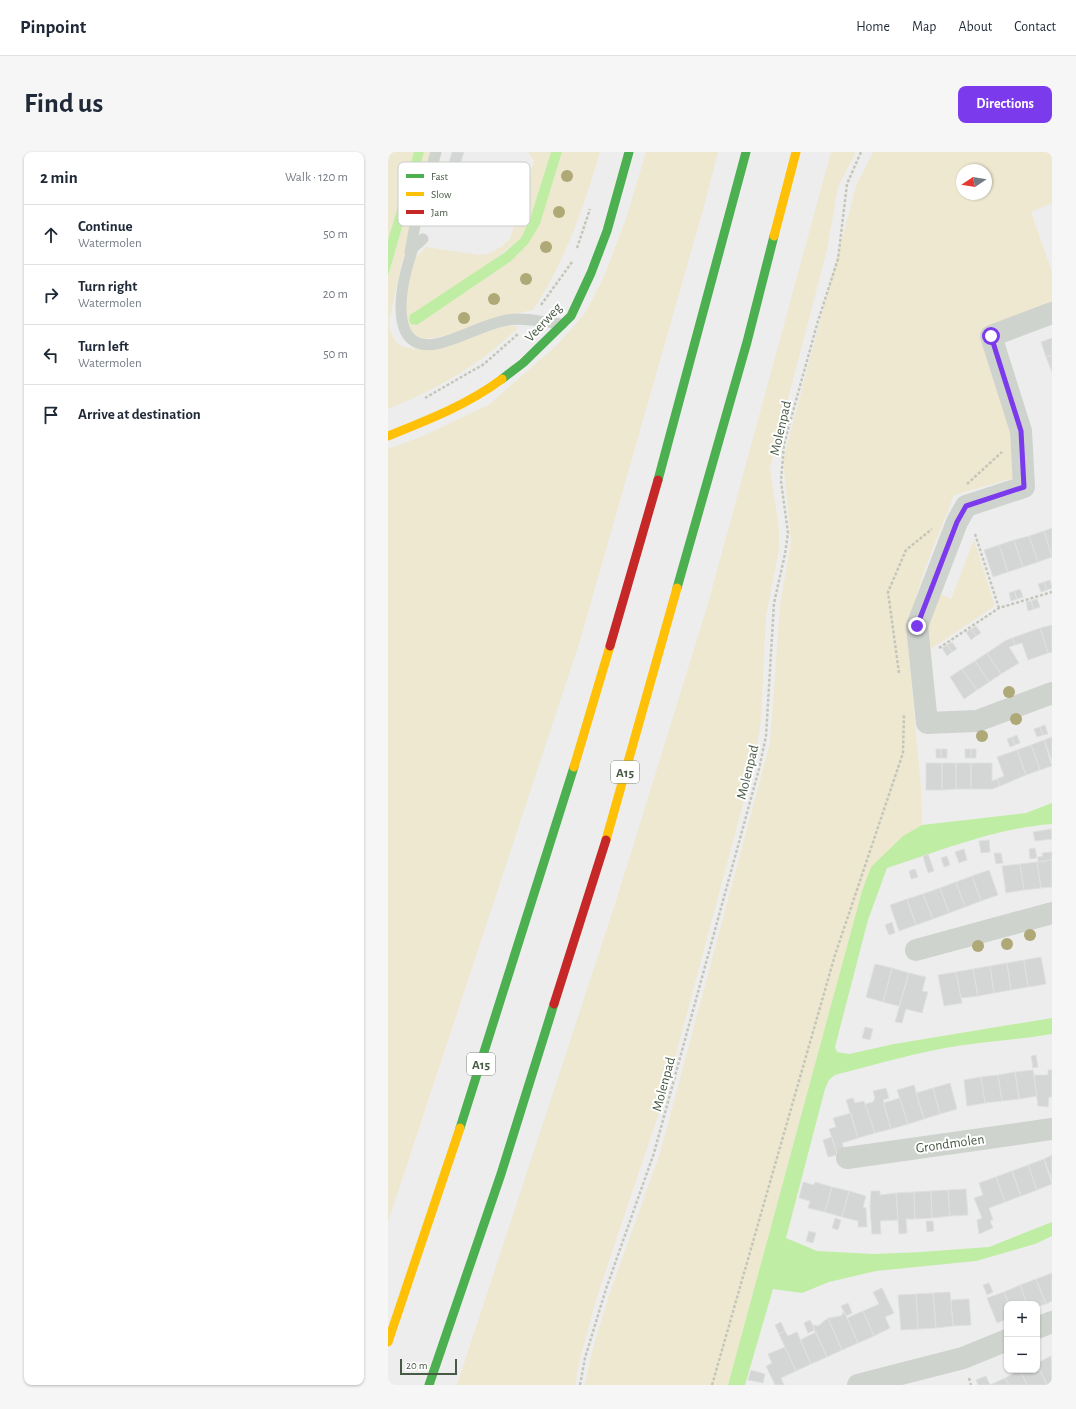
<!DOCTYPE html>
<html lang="en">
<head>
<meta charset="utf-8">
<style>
  body { margin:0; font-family:"Alegreya Sans",sans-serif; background:#f6f6f7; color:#1f2937 }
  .controls { position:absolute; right:12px; bottom:12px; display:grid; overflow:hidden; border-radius:8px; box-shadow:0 1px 3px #0004 }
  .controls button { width:36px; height:36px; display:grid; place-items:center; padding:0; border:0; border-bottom:1px solid #e0e1e3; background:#fff; color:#1f2937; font:20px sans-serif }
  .compass { position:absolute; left:568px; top:12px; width:36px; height:36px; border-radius:50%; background:#fff; box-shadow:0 1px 3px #0004; rotate:258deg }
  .scale { position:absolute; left:12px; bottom:10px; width:57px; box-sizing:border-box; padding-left:4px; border:2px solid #475a44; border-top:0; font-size:11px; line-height:14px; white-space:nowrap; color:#475a44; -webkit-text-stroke:3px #fff; paint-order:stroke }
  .stop { position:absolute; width:12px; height:12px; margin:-9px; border:3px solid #7c3aed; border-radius:50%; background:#fff }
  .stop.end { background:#7c3aed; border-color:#fff; box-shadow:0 1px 4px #0008 }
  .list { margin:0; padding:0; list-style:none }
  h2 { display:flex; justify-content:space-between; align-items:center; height:52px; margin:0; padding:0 16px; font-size:17px }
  h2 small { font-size:13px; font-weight:400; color:#747a83 }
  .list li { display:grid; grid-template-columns:26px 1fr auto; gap:12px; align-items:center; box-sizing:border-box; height:60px; padding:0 16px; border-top:1px solid #e0e1e3 }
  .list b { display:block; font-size:15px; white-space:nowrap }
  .list p { margin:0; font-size:13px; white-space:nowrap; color:#747a83 }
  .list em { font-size:13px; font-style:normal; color:#747a83 }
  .icon { flex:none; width:22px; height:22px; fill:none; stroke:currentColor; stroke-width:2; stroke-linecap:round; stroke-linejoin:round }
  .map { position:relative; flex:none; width:664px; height:1233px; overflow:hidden; border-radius:8px }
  header { display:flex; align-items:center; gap:24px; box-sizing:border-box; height:56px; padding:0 20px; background:#fff; border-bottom:1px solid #e0e1e3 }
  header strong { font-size:19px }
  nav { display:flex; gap:22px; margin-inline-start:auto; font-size:14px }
  .intro { display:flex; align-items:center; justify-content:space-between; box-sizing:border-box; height:96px; padding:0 24px }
  h1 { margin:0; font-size:28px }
  .button { padding:10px 18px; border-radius:8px; background:#7c3aed; color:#fff; font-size:14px; font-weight:700 }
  main { display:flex; gap:24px; padding:0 24px }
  aside { flex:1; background:#fff; border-radius:8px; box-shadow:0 1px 3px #0004 }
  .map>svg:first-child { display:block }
</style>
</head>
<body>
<header>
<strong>Pinpoint</strong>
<nav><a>Home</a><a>Map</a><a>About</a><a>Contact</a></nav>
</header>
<div class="intro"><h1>Find us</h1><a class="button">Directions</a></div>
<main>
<aside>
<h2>2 min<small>Walk · 120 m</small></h2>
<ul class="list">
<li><svg class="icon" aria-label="ahead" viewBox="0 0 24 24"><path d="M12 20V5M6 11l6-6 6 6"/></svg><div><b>Continue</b><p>Watermolen</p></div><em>50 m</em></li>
<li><svg class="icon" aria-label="right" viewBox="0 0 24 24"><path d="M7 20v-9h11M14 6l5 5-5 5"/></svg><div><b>Turn right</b><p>Watermolen</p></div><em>20 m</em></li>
<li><svg class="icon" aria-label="left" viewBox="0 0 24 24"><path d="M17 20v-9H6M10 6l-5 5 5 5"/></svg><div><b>Turn left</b><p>Watermolen</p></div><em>50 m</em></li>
<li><svg class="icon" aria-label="arrive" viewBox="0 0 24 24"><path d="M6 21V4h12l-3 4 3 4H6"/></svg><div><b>Arrive at destination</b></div></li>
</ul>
</aside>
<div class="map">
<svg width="664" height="1233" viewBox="0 0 664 1233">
  <rect width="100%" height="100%" fill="#ededee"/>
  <path fill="#eee8d0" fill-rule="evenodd" d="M3,0H26L0,88V10Z
    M36,0H54L31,79L21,94L14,110L2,165L1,175L4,183L8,190L15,195L37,198L53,196L116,174H127L130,176C92,213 49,237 0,257V124Z
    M140,0H163L142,67L133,86L25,174L29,173L123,109L140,92L152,72L174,0H212C195,57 178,108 145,158C132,161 118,163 105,167C78,175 54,190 25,186L13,152L22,112L38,95L91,103L99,102L113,95L122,87L146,9Z
    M258,0H330L317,51L192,489L0,1070V297L35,284L102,252L171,191L197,161L216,125L238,67Z
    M443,0H468L450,35L439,98L382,316L391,377V396L378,465L373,569L366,611L277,943L208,1148L192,1207L187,1233H69L228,749L319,455Z
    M485,0H664V51L643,60L664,120V155L596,179L629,286L630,325L566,343C549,389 521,445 520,493L533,635L534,673L515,684L474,739L340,1233H197L203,1203L220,1146L272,1001L382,591L392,453L403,389L395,308L468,34ZM574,18H598V42H574Z
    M586,388L607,454L538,500L537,470L550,441L563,447Z"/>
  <path fill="#c0eda4" d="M26,0H36L0,124V88Z
    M163,0H174L152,72L140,92L123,109L29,173L23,172L21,168L22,163L116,101L133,86L142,67Z
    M664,651V672C608,676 552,699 499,716L480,768L447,895L449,900L461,902L506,892L664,866V882C635,887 605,889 576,893C532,899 490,912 447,923L441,928L437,937L398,1086L429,1099L486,1102L533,1100L601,1095L664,1070V1084L647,1092L588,1109L488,1119L441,1130L414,1141L385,1137L357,1233H340L474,739L483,715L515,684L534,673L638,661Z"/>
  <path fill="#d3d6d4" stroke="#dfe0df" d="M64,0H76L53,73L43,69Z
    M664,186V203L658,205L653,190Z
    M664,203V220L658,205Z
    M664,376V405L656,379Z
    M656,379L664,405L650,410L641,384Z
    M641,384L650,410L635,415L626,388Z
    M626,388L635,415L620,420L611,393Z
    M611,393L620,420L605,425L596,398Z
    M662,428L664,436L659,438L656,430Z
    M656,430L659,438L653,440L650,432Z
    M632,437L635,445L629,447L626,439Z
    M626,439L629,447L623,449L621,441Z
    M649,447L652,455L646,457L643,449Z
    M643,449L646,457L640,459L638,450Z
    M664,473V500L660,501L652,476Z
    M588,474L593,481L588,484L583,477Z
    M652,476L660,501L640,508L634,491L627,493L624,486Z
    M583,477L588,484L583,488L578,480Z
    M624,486L627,493L621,495L631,511L613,522L599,501L617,489Z
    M564,490L569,497L564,500L559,493Z
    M559,493L564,500L559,504L554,496Z
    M599,501L613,522L601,530L587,509Z
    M587,509L601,530L589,538L574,517Z
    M574,517L589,538L576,547L562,525Z
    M657,573L660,582L655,583L652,575Z
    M652,575L655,583L649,585L646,577Z
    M629,583L632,591L627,593L624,585Z
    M624,585L627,593L622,595L619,587Z
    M664,585V609L656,588Z
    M656,588L664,614L652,618L643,593Z
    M643,593L652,618L638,623L629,598Z
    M548,597H553V606H548Z
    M553,597H559V606H553Z
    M577,597H583V606H577Z
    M583,597H588V606H583Z
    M629,598L638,623L612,634L609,627L616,624L609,605Z
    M538,611H554V638H538Z
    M554,611H568V637L554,638Z
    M568,611H583V637H568Z
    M583,611H604V629L609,627L612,634L604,637H583Z
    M663,677L664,687L647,689L645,680Z
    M601,688L602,700L593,701L591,689Z
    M647,696L649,706L642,707L641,697Z
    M576,697L579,708L571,711L567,700Z
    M664,700V708L650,710V705L655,704L654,701Z
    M606,701H613L615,711L608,712Z
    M540,702L546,719L540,721L535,704Z
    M559,704L562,713L556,715L553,706Z
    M664,708V735L653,736L649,710Z
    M649,710L653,736L636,738L632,712Z
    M632,712L636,738L618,741L614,714Z
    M527,717L530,725L523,727L521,719Z
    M601,718L610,743L593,749L584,724Z
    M584,724L593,749L577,755L568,730Z
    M568,730L577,755L561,761L552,736Z
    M552,736L561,761L545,767L535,742Z
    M535,742L545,767L528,773L519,747Z
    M519,747L528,773L511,779L502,753Z
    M504,770L507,781L501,783L497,773Z
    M653,805L658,832L640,835L636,808Z
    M636,808L640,835L623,838L619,811Z
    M619,811L623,838L606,841L602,814Z
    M487,812L504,816L495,850L478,845Z
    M602,814L606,841L590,844L585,817Z
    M504,816L521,821L511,854L495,850Z
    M585,817L590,844L573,846L568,820Z
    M568,820L574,851L556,854L550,823Z
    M521,821L538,825L534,839L540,840L534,861L518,857L514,871L507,870Z
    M477,875L485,877L482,888L474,886Z
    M648,903L650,915L645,916L643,904Z
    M645,918L649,944L631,947L627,920Z
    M660,918H664V945H661L660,955L650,954L646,923H660Z
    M627,920L631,947L614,949L610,923Z
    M610,923L614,949L597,951L593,925Z
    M593,925L597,951L579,954L576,928Z
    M562,931L569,957L552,962L545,936Z
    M526,933L536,967L520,972L509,938Z
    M498,936L501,946L495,948L503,977L487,981L477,952L485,950L487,946L485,939Z
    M545,936L552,962L536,967L528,941Z
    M465,946L467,951L476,949L487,981L470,986L458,948Z
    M512,946L520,972L503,977L495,951Z
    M463,961L470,986L454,991L457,1000L449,1003L441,977L448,975L445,966Z
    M444,985L449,1003L440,1005L435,988Z
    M664,1003V1028L656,1007Z
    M656,1007L664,1032L649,1038L640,1013Z
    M640,1013L649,1038L633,1044L624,1019Z
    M624,1019L633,1044L617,1050L608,1025Z
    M608,1025L617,1050L601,1056L605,1068L602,1069L605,1076L591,1082L589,1068L594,1066L586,1046L595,1043L591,1031Z
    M415,1030L426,1033L427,1030L444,1035L437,1060L420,1056L422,1049L411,1046Z
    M444,1035L461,1039L454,1065L437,1060Z
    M578,1037L580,1063L562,1064L560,1038Z
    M560,1038L562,1064L544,1066L543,1039Z
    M461,1039L478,1044L475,1055L478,1056L479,1075H470V1069L454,1065Z
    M483,1039H492V1043L508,1041L510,1068L492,1069L493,1082H484L482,1055Z
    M543,1039L544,1066L527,1067L526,1040Z
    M526,1040L527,1067H518L519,1081L511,1082L508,1041Z
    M447,1066L453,1068L450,1078L444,1076Z
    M538,1069H545L546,1079L539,1080Z
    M421,1079L428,1081L425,1091L418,1089Z
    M664,1121V1149L658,1152L648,1127Z
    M648,1127L658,1152L649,1155V1152H639L632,1133Z
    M601,1131L605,1140L599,1143L595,1133Z
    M632,1133L639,1152H621L616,1140Z
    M494,1136L506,1161L497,1165L502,1176L486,1184L475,1159L491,1152L485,1140Z
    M562,1140L565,1174L548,1176L545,1141Z
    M616,1140L621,1152H619V1167L609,1171L599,1146Z
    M545,1141L548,1176L530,1177L528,1142Z
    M528,1142L530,1177L513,1178L510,1143Z
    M581,1147L583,1173L565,1174L563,1148Z
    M460,1151L464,1161L458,1164L453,1154Z
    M456,1159L470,1191L454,1198L440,1166L453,1164Z
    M475,1159L486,1184L470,1191L459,1166Z
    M440,1166L454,1198L439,1205L424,1173L430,1174Z
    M422,1168L427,1178L420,1181L416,1171Z
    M393,1170L397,1179L391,1182L387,1173Z
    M397,1179L400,1184L409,1180L423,1212L408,1219L391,1182Z
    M428,1180L439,1205L423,1212L412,1188Z
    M397,1195L408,1219L393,1226L396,1233H387L378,1214L384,1211L380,1202Z
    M663,1204L664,1233H659L649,1211Z
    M649,1213L659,1233H639L632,1218H649Z
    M363,1218L377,1222L375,1231L360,1228Z
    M632,1218L639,1233H621L617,1226Z
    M598,1224L602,1233L617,1226L621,1233H590L588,1228Z"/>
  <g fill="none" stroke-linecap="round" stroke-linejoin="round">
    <path stroke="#c4c6b9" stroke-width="2.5" stroke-dasharray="3 2" stroke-linecap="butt" d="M189,96L202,57
      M153,153L184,110
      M37,246L96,212L130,182
      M579,332L614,300
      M587,382L611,456
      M551,496L611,456L664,440
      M511,521L500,440L518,398L544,377
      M581,1226L583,1233
      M192,1233L197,1206L218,1137L266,1001L371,617L378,584L386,451L397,402L400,381L393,329L396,292L430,169L450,107L459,32L473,0
      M324,1233L447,803L515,601L516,562"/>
    <path stroke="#ced3ce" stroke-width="11" d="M35,87L25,96L23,102C10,142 0,209 59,189C79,183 98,172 119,168C137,165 156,170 174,172
      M22,100L27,73L48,0"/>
    <path stroke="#ced3ce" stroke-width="22" d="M664,161L603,184L633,279L636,335L578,354L569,370L529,474L539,571L589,569L664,541
      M528,798L664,761
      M459,1006L664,977
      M649,1176L664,1170
      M470,1233L575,1206L619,1188"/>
    <path stroke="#4caf50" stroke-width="9" d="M114,227L135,211L183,164L203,121L219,79L241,0
      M270,328L358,0
      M289,436L359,190L386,84
      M72,976L186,615
      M41,1233L113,1022L166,852"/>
    <path stroke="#ffc107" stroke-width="9" d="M386,84L408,0
      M0,284C40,268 79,253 114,227
      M186,615L222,494
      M218,688L289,436
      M0,1190L72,976"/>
    <path stroke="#c62828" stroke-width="9" d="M222,494L270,328
      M166,852L218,688"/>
  </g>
  <g fill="#aea977">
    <circle cx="179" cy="24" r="6"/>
    <circle cx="171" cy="60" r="6"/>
    <circle cx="158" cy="95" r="6"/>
    <circle cx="138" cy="127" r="6"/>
    <circle cx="106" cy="147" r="6"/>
    <circle cx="76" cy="166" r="6"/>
    <circle cx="621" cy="540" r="6"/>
    <circle cx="628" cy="567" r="6"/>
    <circle cx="594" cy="584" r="6"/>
    <circle cx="642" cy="783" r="6"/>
    <circle cx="619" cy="792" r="6"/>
    <circle cx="590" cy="794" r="6"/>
  </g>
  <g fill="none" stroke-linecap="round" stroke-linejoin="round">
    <path stroke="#7c3aed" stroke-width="5" d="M529,474L569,370L578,354L636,335L633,279L603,184"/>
  </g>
  <g text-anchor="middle" stroke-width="4" stroke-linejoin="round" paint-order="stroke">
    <g fill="#fff" stroke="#7e8c7c" stroke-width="1">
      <rect x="223" y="609" width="28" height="22" rx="3"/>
      <rect x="79" y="901" width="28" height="22" rx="3"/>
    </g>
    <g font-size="13" font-weight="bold" fill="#475a44">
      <text x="237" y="625">A15</text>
      <text x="93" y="917">A15</text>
    </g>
    <g font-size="14" fill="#475a44" stroke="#fff">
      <text transform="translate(155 170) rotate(-47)" y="5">Veerweg</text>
      <text transform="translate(392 276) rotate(-77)" y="5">Molenpad</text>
      <text transform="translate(359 620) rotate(-76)" y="5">Molenpad</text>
      <text transform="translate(275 932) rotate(-75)" y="5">Molenpad</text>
      <text transform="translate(562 991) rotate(-8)" y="5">Grondmolen</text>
    </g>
  </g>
  <rect x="10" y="10" width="132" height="64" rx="6" fill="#fff" stroke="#c8cec7" stroke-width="1"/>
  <rect x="18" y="22" width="18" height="4" fill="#4caf50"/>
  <rect x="18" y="40" width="18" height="4" fill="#ffc107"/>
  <rect x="18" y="58" width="18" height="4" fill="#c62828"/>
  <g font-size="11" fill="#475a44">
    <text x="43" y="28">Fast</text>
    <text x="43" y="46">Slow</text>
    <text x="43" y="64">Jam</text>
  </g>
</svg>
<div class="controls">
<button>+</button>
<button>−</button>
</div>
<svg class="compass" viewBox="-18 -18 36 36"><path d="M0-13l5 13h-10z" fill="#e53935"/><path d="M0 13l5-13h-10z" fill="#747a83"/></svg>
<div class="scale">20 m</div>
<div class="stop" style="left:603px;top:184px"></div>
<div class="stop end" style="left:529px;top:474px"></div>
</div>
</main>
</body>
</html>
